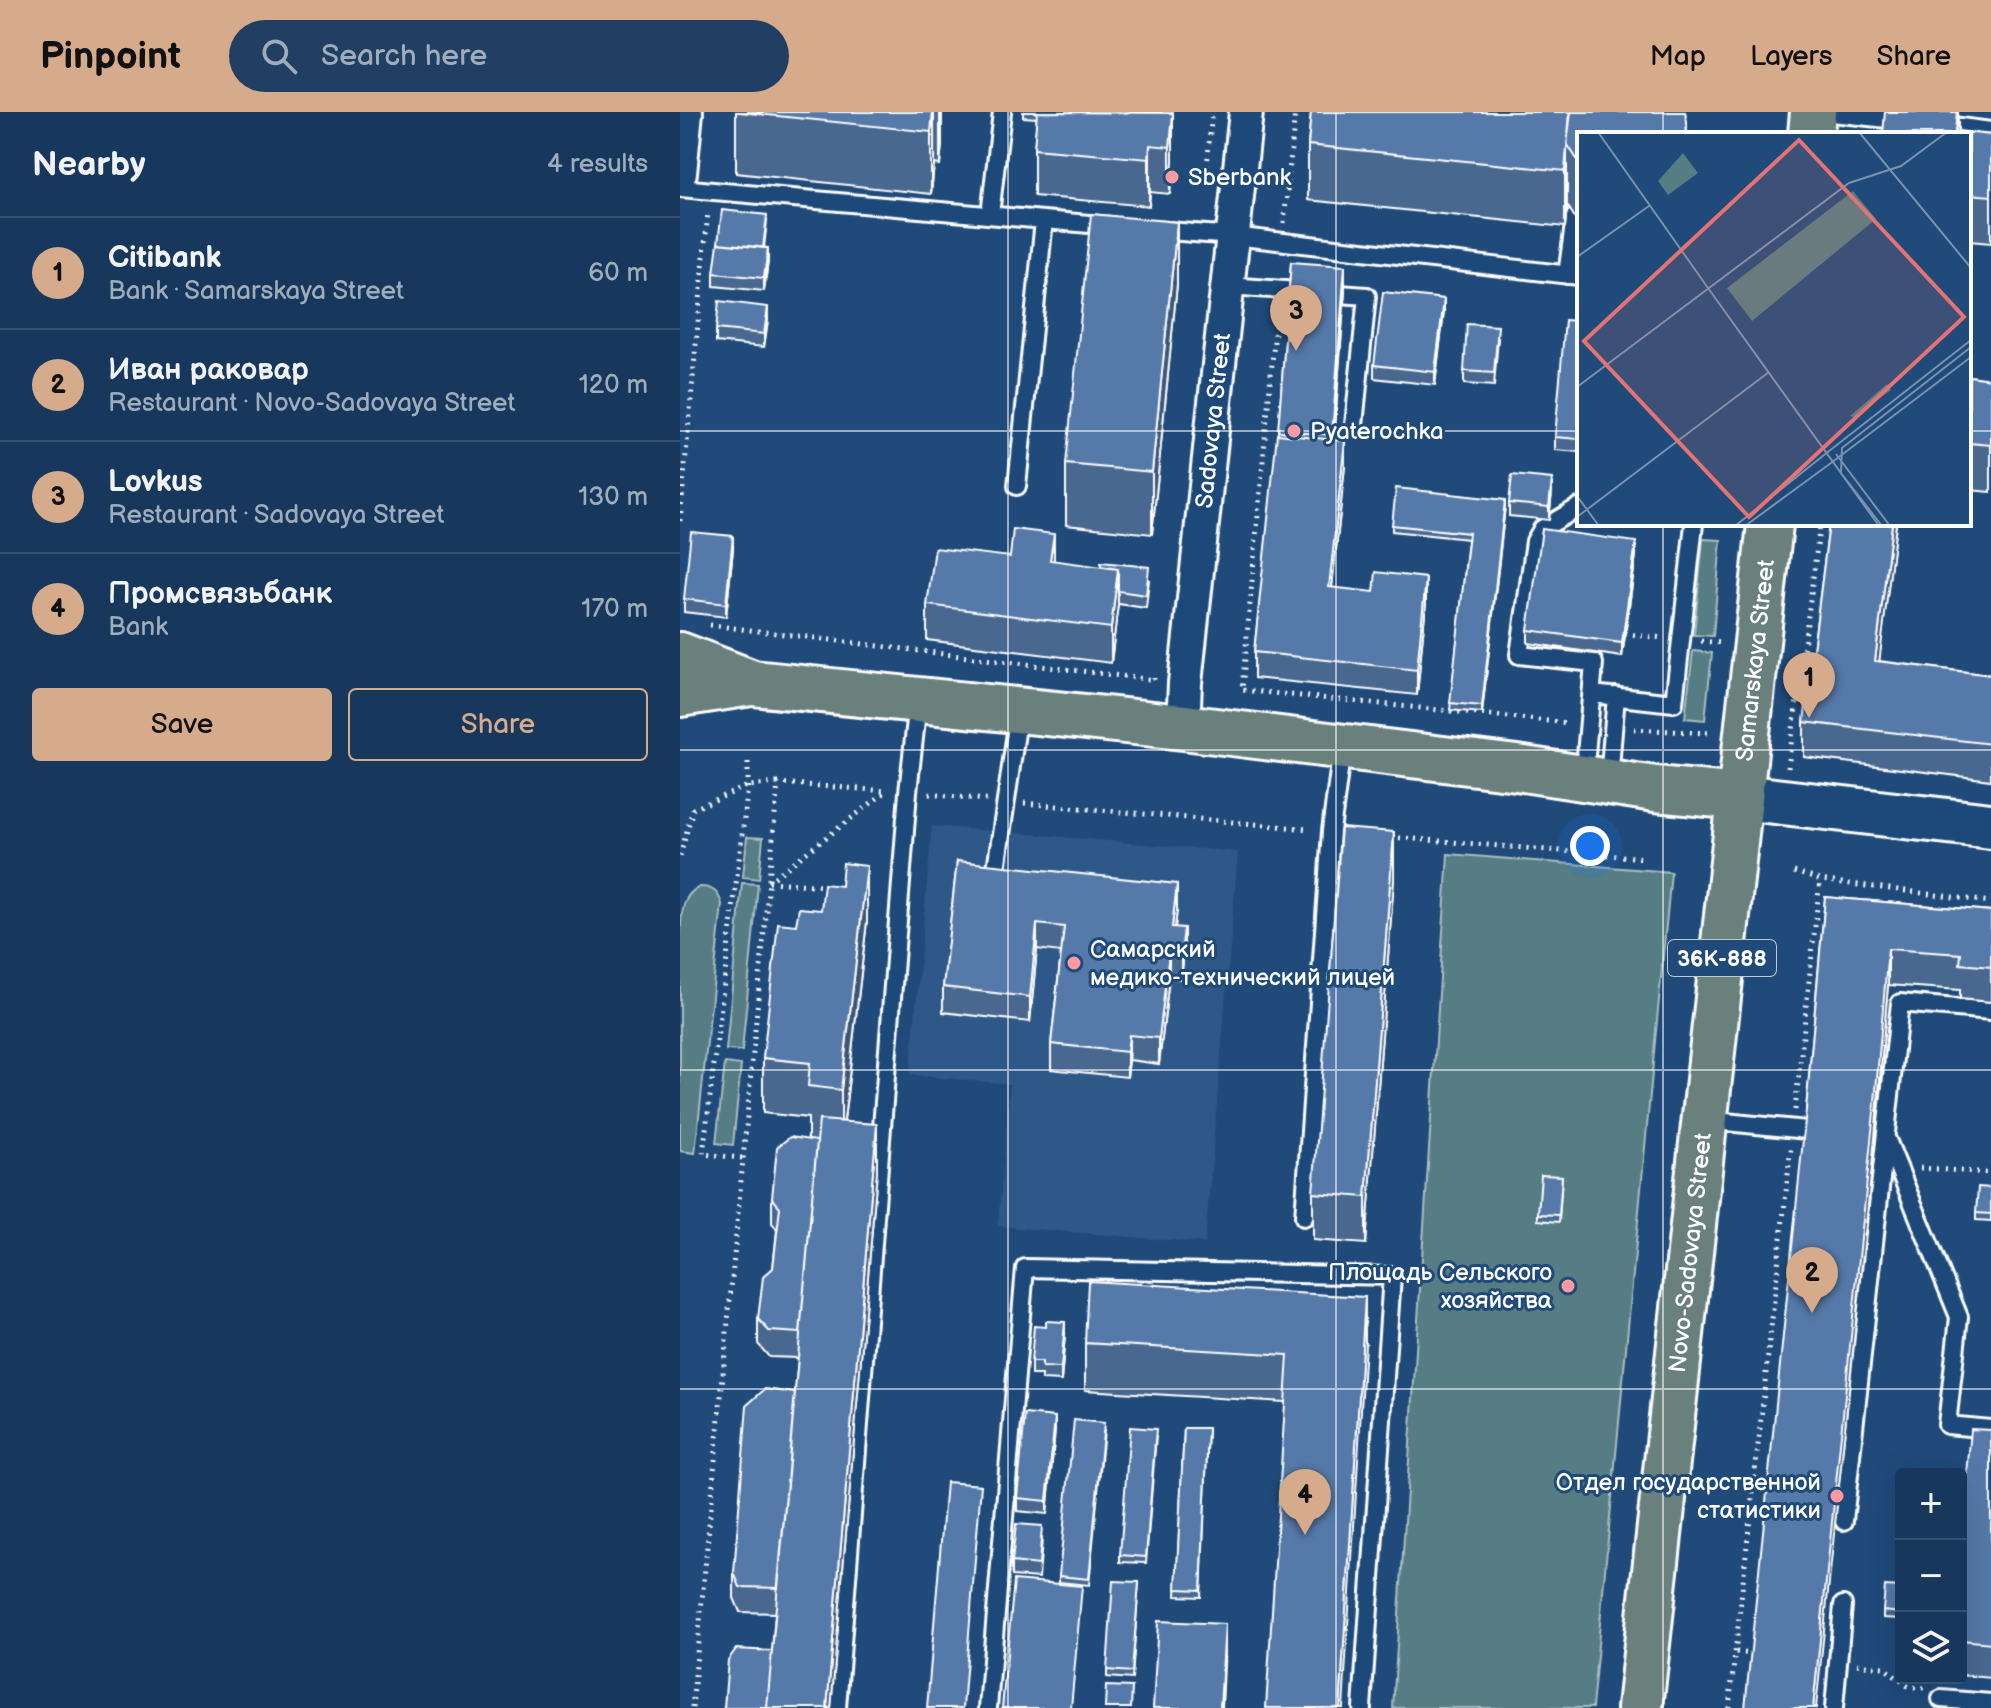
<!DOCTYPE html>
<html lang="en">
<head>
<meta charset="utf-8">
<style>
  body { margin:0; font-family:"Balsamiq Sans",sans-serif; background:#203f62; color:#f1f3f6 }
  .controls { position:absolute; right:24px; bottom:24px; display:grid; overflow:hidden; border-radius:8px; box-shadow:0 8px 32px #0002 }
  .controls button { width:72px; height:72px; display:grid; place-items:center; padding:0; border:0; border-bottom:2px solid #365272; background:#17385c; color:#f1f3f6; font:40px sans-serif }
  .you { position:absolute; left:910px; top:734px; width:28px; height:28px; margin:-20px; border:6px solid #fff; border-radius:50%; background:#1a73e8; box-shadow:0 0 0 12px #1a73e833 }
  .badge { display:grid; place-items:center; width:52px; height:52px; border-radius:50%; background:#d6ab8b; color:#111; font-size:26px; font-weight:700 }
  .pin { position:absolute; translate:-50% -66px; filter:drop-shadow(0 2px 4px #0008) }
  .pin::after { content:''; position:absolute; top:42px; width:28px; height:24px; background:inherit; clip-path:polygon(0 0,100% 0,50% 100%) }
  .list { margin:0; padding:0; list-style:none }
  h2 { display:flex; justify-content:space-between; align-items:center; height:104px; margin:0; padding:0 32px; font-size:34px }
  h2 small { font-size:26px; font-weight:400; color:#9eacbb }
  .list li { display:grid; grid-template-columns:52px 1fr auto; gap:24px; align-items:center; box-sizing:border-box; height:112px; padding:0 32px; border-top:2px solid #365272 }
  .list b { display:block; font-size:30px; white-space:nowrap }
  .list p { margin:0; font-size:26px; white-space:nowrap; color:#9eacbb }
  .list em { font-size:26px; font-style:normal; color:#9eacbb }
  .actions { display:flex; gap:16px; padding:24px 32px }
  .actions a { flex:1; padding:18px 0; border:2px solid #d6ab8b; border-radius:8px; text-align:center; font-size:28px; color:#d6ab8b }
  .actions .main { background:#d6ab8b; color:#111 }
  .icon { flex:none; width:44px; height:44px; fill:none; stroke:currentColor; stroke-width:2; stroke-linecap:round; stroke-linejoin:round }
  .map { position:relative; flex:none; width:1311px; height:1596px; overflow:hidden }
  header { display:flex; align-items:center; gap:48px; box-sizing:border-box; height:112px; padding:0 40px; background:#d6ab8b; color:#111 }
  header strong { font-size:38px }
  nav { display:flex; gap:44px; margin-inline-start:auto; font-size:28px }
  .search { width:560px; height:72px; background:#203f62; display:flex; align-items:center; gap:20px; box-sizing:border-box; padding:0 28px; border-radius:44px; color:#9eacbb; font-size:30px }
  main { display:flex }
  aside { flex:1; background:#17385c }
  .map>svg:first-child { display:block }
</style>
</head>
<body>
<header>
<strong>Pinpoint</strong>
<div class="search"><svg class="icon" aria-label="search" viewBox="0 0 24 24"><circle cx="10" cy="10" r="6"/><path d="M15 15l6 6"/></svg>Search here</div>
<nav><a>Map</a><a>Layers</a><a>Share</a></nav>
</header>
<main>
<aside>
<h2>Nearby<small>4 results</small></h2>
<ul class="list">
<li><span class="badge">1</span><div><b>Citibank</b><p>Bank · Samarskaya Street</p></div><em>60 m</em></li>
<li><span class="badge">2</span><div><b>Иван раковар</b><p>Restaurant · Novo-Sadovaya Street</p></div><em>120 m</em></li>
<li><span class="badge">3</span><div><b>Lovkus</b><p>Restaurant · Sadovaya Street</p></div><em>130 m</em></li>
<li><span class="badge">4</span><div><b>Промсвязьбанк</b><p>Bank</p></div><em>170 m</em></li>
</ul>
<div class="actions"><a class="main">Save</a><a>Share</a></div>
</aside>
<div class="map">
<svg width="1311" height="1596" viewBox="0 0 1311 1596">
  <rect width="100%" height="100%" fill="#1f4a7a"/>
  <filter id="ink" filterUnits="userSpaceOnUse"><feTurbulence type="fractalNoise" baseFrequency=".0125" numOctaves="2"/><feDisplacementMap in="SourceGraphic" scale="16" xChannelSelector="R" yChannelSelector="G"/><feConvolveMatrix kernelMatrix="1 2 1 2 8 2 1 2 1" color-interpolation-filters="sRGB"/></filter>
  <g filter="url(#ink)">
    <path fill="#2f5888" d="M252,714L558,740L525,1131L318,1114L330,972L230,963Z"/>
    <path fill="#557d83" stroke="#aabec1" stroke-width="2" d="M1023,427L1041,428L1033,524L1014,523Z
      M1013,539L1032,541L1025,608L1005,606Z
      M67,725L83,726L79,767L63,765Z
      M768,742L991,760L912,1596H713Z
      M62,771L78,772L62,939L46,938Z
      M20,775C33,775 38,780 42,792L15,1041L0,1039V824C2,804 0,783 20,775Z
      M45,951L61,953L53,1033L36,1031Z"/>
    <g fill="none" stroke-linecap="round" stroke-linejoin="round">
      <g stroke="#fff" stroke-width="22">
        <path id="lane" d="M1142,0L1226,9
          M1257,12L1311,19
          M0,76L432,114
          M310,103L322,0
          M475,118L553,124L899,164
          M887,163L895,105
          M548,174L687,184L674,313
          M337,374L364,108
          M899,395L862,417L855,429L839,543L914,551L904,666
          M912,582L994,591L1014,412
          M929,667L936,584
          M316,757L339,600
          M1025,1008L1127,1018
          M1207,1028L1279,1205L1267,1313L1311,1317
          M624,1105L651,719L662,636
          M1164,1409L1220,891L1311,899
          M1261,1587L1311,1591
          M157,1596L228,680L238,590
          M308,1596L345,1156L712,1164L682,1596
          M1154,1596L1163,1493"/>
      </g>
      <g stroke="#fff" stroke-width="38">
        <g id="street">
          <path d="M0,61L6,0"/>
          <path id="s1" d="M503,615L505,571L566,0"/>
        </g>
      </g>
      <g stroke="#fff" stroke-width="50">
        <path id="secondary" d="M1060,685L1311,714"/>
      </g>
      <g stroke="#fff" stroke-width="50">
        <g id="primary">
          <path d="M1131,22L1133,0"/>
          <path d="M0,543L73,571L503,615L837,656L975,677L1060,685"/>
          <path d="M0,582L71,571"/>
          <path id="s2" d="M960,1596L1090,412"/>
        </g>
      </g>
      <path stroke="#fff" stroke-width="5" stroke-dasharray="2 6" stroke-linecap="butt" d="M527,55L532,0
        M604,111L615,0
        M597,197L562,578L888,611
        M0,409L28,100
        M30,513L474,568V566
        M945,522L983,526
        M1021,529L1043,531
        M954,617L1029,621V619
        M1108,656L1140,412
        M249,682L307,688
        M344,691L629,717
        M711,725L965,746
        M0,744L13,697L68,674L98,671
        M1114,760L1140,768L1311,790
        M88,770L207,679
        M89,770L147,774
        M1115,998L1140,768
        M62,1046L23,1042L68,674V648
        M1240,1056L1311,1061
        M1056,1540L1073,1542
        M1177,1552L1203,1555L1229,1575L1244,1576
        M12,1596L98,671L207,679
        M1049,1596L1111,1035"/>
      <use href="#lane" stroke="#1f4a7a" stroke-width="16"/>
      <use href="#street" stroke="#1f4a7a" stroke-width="32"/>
      <use href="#secondary" stroke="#1f4a7a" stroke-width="44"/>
      <use href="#primary" stroke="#6a807d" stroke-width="44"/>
    </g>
    <path fill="#496890" stroke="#fff" stroke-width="2" d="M56,0H262V32L260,53L254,52L251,82L56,61Z
      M343,0H482L493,48L490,82L470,80L469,94L354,84V37L357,6L343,5Z
      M631,0H1005L1007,10V22H899V112L887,93L885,115L628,88V33Z
      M1278,0V19L1311,23V131L1289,129V22H1203Z
      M87,109L84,136L88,149L84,179L34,174V161Z
      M611,150L665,179L654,328L665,354L652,476L746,491L737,583L574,566V540L598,322Z
      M497,172L472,422L386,413V352Z
      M764,200L755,273L694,266V253Z
      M88,208L84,235L36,230V217Z
      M899,209V340L875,338V325Z
      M818,227L814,274L784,272V259Z
      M1289,264L1311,267V380L1289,378Z
      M872,380L869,408L829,404V391Z
      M825,394L802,601L770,598L788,427L712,419V413Z
      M1149,412H1216L1199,549L1311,563V668L1124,645V610Z
      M53,437L46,505L4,500V487Z
      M956,443L942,545L848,531V518Z
      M330,445L374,449L469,468L466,496L438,492L431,551L247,528V493Z
      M277,749L497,798L495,815L504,841L501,867L489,866L479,952L449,948L447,965L371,957V932L381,840L357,837L350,910L263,900V875Z
      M714,767L686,1132L633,1128V1081Z
      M1145,785L1311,799V890L1280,887V878L1208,873L1195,1025L1126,998Z
      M187,809L164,1009L197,1059L151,1596H44L92,1539L95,1501L60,1500L54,1486V1461L115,1281L118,1246L89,1245L78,1232V1207L93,1156L97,1117L92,1111V1086L128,1027V1006L83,1001V946L116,813Z
      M882,1064L879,1110L858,1108V1102Z
      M1311,1076V1109L1296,1108V1101Z
      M385,1223L381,1269L362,1268V1263H351V1250Z
      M405,1231L685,1232L605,1290L405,1278Z
      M504,1316H528L521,1485L496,1484Z
      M375,1318L367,1402L337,1399V1386Z
      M424,1318L409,1473L379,1470V1464Z
      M1311,1318V1566L1281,1563V1433Z
      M476,1324L466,1451L440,1450V1443Z
      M362,1427L359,1466L332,1464V1450Z
      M459,1470L452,1567L427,1565V1558Z
      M1221,1475V1507L1203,1506V1499Z"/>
    <path fill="#3c5576" stroke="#fff" stroke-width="2" d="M253,0H254V52L251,82V20Z
      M260,0H262V32L260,53Z
      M1277,0H1278V22H1275Z
      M493,1V48L490,82V35Z
      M470,33V80L469,94V47Z
      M887,37V93L885,115V59Z
      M497,110V172L472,422V360Z
      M88,136V149L84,179V166Z
      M665,154V179L652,348V323Z
      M764,187V200L755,273V260Z
      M88,195V208L84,235V222Z
      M665,329V354L649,501V475Z
      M872,367V380L869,408V395Z
      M825,388V394L802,601V594Z
      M1212,412H1216L1195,584V549Z
      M374,422V457L370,448Z
      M53,424V437L46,505V492Z
      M956,430V443L942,545V531Z
      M438,457V492L431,551V516Z
      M746,466V491L737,583V558Z
      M714,720V767L686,1132V1085Z
      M187,754V809L161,1034V978Z
      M497,772V798L492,840V815Z
      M357,812V837L350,910V885Z
      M504,816V841L501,867V842Z
      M1208,837V873L1195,1025L1136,1596H1133Z
      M489,841V866L479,952V926Z
      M449,923V948L447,965V940Z
      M197,1012V1059L151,1596H147Z
      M685,1185V1232L663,1596H660Z
      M385,1210V1223L381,1269V1256Z
      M375,1305V1318L367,1402V1389Z
      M545,1512V1532L542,1596H540Z"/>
    <path fill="#5579a8" stroke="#fff" stroke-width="2" d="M59,0H253L251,20Z
      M357,0L493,1L490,35L470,33L469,47L354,37Z
      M631,0H890L885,59L628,33Z
      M891,0H1005L1007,10L1006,22H899V50L887,32Z
      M1205,0H1277L1275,19L1311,23V84L1289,82V22H1203Z
      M42,98L87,103L83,136L38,131Z
      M411,102L497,110L472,360L386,352Z
      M38,131L88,136L84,166L34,161Z
      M611,150L665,154L652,323L598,319Z
      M703,180L764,187L755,260L694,253Z
      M39,189L88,195L84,222L36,217Z
      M885,208L899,209V327L875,325Z
      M787,212L818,214L814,261L784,259Z
      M1289,264L1311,267V333L1289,331Z
      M597,322L665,329L649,475L694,480L696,460L746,466L737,558L574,540Z
      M832,363L872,367L869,395L829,391Z
      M716,376L825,388L802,594L770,591L789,421L712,413Z
      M1149,412H1212L1195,549L1311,563V632L1124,610Z
      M333,417L374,422L370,448L438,457L431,516L247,493L255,436L330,445Z
      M862,417L956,430L942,531L848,518Z
      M11,420L53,424L46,492L4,487Z
      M421,450L469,455L466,483L438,479V457L421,454Z
      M661,716L714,720L686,1085L633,1081Z
      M277,749L497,772L492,815L504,816L501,842L489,841L479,926L449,923L447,940L371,932L384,815L357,812L350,885L263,875Z
      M163,751L187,754L161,978L128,974L130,951L83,946L98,811L116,813L119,796L141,798L144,772L161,774Z
      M1145,785L1311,799V855L1280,852L1281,842L1208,837L1195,990L1133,1596H1065L1126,998Z
      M139,1008L197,1012L147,1596H87Z
      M110,1025L137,1029L120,1221L89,1219L78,1207L83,1165L93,1156L100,1095L92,1086L97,1035Z
      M861,1063L882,1064L879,1103L858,1102Z
      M1298,1075L1311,1076V1102L1296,1101Z
      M408,1169L685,1185L660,1596H586L608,1243L405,1231Z
      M366,1209L385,1210L381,1256L362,1255V1250H351L354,1214L366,1215Z
      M85,1277L115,1281L98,1476L60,1475L54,1461L67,1293Z
      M345,1302L375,1305L367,1389L337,1386Z
      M394,1308L424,1311L409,1467L379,1464Z
      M450,1315L476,1317L466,1445L440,1443Z
      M504,1316H528L521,1478L496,1477Z
      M1291,1317L1311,1318V1531L1281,1528V1433Z
      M266,1370L301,1373L283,1596H247Z
      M336,1412L362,1414L359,1453L332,1450Z
      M334,1468L402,1474L391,1596H322Z
      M433,1469L459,1470L452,1560L427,1558Z
      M1205,1474L1221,1475V1501L1203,1499Z
      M478,1509L545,1512L540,1596H473Z
      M56,1537L92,1539L87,1596H44L48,1548Z
      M426,1574L452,1575L451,1596H425Z"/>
  </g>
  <path fill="none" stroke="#fff" stroke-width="2" stroke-opacity="0.55" d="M328,0V1596M656,0V1596M983,0V22M0,319H899M1289,319H1311M983,412V1596M0,638H1311M0,958H1311M0,1277H1311"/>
  <g fill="#ff9aa2" stroke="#1f4a7a" stroke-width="3">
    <circle cx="492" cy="65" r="8"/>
    <circle cx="614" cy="319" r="8"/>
    <circle cx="394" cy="851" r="8"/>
    <circle cx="888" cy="1174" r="8"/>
    <circle cx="1157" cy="1384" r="8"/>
  </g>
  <g text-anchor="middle" stroke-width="6" stroke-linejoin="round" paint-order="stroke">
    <rect fill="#1f4a7a" stroke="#bcc9d7" stroke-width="2" x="988" y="828" width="108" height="36" rx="6"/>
    <g font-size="22" font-weight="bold" fill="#fff">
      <text x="1042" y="854">36К-888</text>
    </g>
    <g font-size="24" fill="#fff" stroke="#1f4a7a" text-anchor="start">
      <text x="508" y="73">Sberbank</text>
      <text x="630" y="327">Pyaterochka</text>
      <text x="410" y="845">Самарский<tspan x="410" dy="28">медико-технический лицей</tspan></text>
      <text x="872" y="1168" text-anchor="end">Площадь Сельского<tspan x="872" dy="28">хозяйства</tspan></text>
      <text x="1141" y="1378" text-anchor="end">Отдел государственной<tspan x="1141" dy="28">статистики</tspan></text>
    </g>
    <g font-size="24" fill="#fff" stroke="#1f4a7a">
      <text dy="8" stroke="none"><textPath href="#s1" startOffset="308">Sadovaya Street</textPath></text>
      <text dy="8" stroke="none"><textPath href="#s2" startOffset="1054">Samarskaya Street</textPath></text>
      <text dy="8" stroke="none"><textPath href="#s2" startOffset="458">Novo-Sadovaya Street</textPath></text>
    </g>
  </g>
  <g transform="translate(897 20)">
    <rect width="394" height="394" fill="#1f4a7a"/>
    <path d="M106,21L121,41L91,63L81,49ZM276,59L299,87L175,189L150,156ZM310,252L314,258L277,285L273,284Z" fill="#557d83"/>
    <path fill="none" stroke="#7992af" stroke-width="2" d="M21,0L131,156M282,0L394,136M0,125L72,74M131,156L302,394M0,255L272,51L324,34L370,0M259,322L313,394M247,323L394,208M254,331L394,225M0,364L22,394M0,385L192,240M158,394L247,323M168,394L254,331M305,394L264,341L265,316L394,215"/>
    <path fill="#e47373" fill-opacity="0.15" stroke="#e47373" stroke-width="4" d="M222,8L387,185L172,385L7,209Z"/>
    <rect width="394" height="394" fill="none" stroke="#fff" stroke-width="4"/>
  </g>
</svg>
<div class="controls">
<button>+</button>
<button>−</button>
<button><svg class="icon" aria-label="layers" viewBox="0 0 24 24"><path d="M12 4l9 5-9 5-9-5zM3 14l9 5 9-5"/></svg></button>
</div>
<div class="you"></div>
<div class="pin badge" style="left:1129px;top:606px">1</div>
<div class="pin badge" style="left:1132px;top:1201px">2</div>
<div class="pin badge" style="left:616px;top:239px">3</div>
<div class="pin badge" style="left:625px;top:1423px">4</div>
</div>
</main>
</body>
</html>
